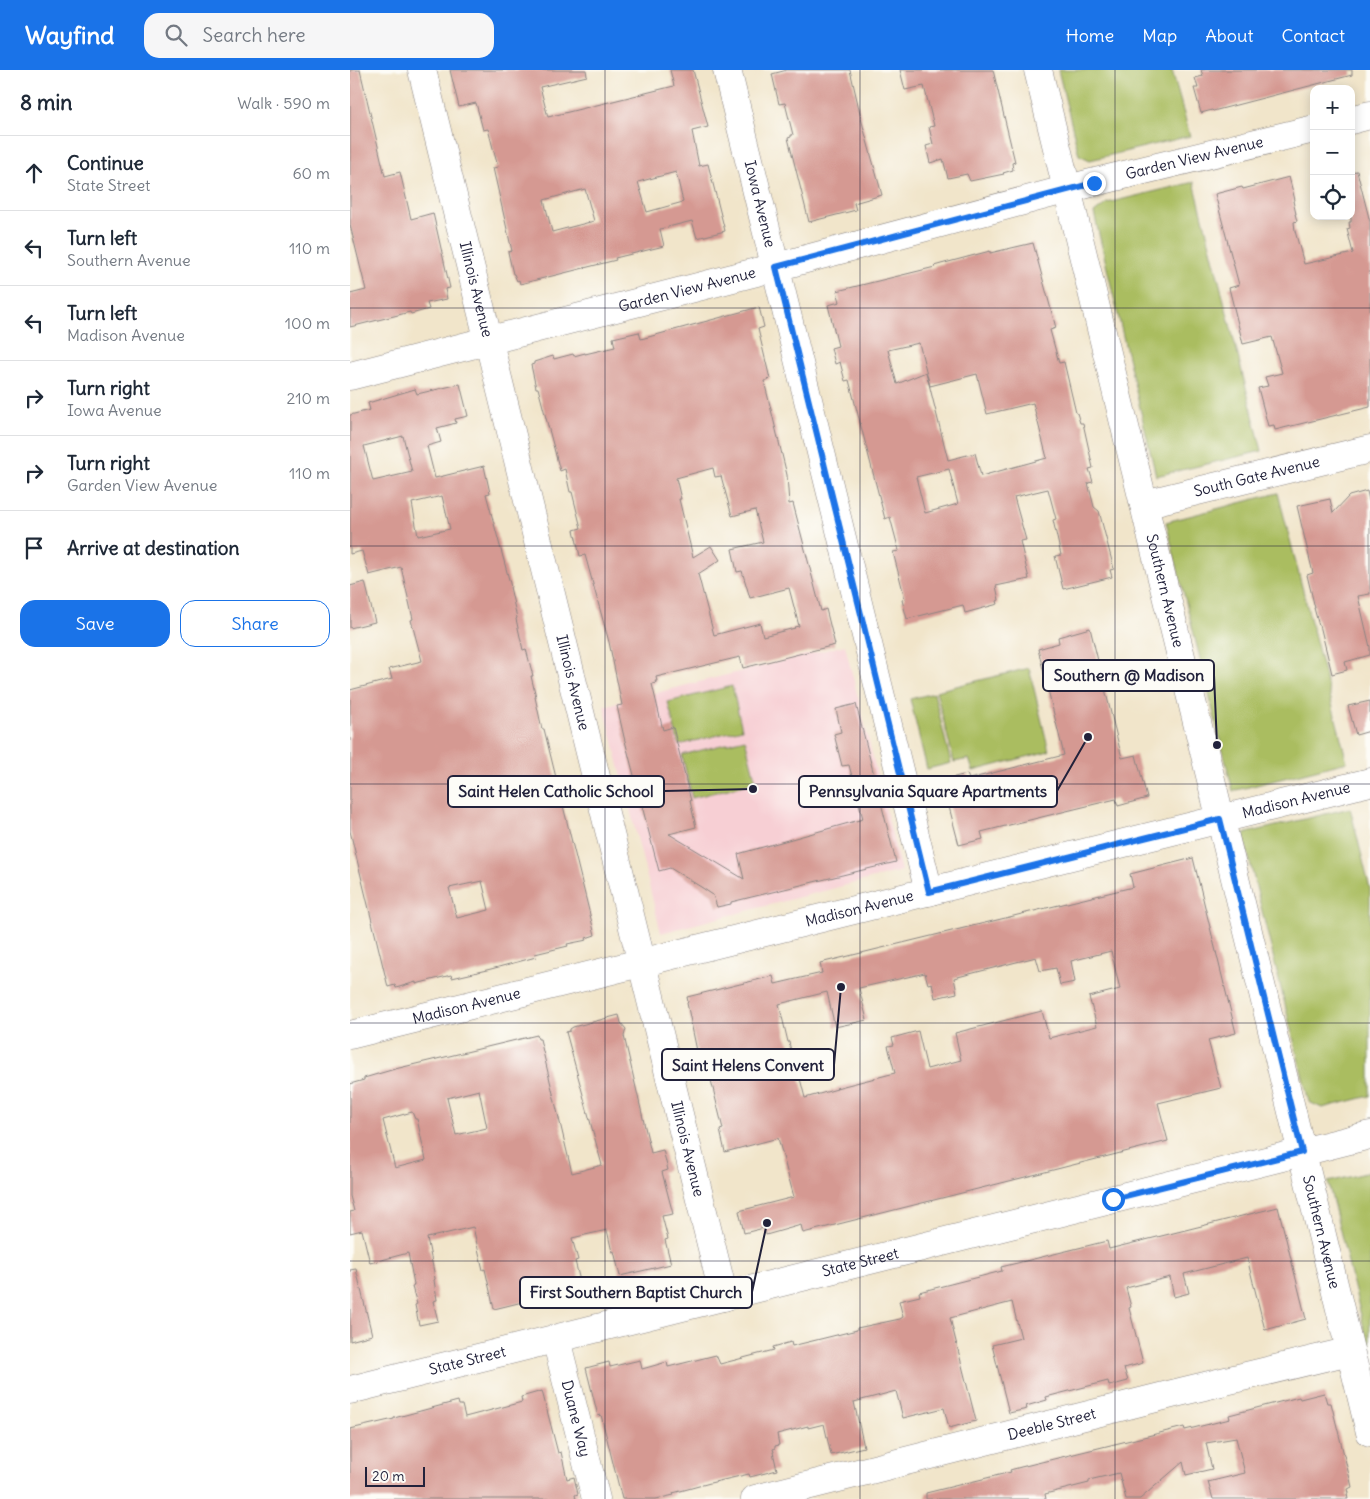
<!DOCTYPE html>
<html lang="en">
<head>
<meta charset="utf-8">
<style>
  body { margin:0; font-family:Delius,sans-serif; background:#f6f6f7; color:#1f2937 }
  .controls { position:absolute; right:15px; top:15px; display:grid; overflow:hidden; border-radius:10px; box-shadow:0 2px 12px #0003 }
  .controls button { width:45px; height:45px; display:grid; place-items:center; padding:0; border:0; border-bottom:1px solid #e0e1e3; background:#fff; color:#1f2937; font:25px sans-serif }
  .scale { position:absolute; left:15px; bottom:12px; width:60px; box-sizing:border-box; padding-left:5px; border:2px solid #22223b; border-top:0; font-size:14px; line-height:18px; white-space:nowrap; color:#22223b; -webkit-text-stroke:4px #fdfcf7; paint-order:stroke }
  .stop { position:absolute; width:15px; height:15px; margin:-11px; border:4px solid #1a73e8; border-radius:50%; background:#fff }
  .stop.end { background:#1a73e8; border-color:#fff; box-shadow:0 1px 5px #0008 }
  .list { margin:0; padding:0; list-style:none }
  h2 { display:flex; justify-content:space-between; align-items:center; height:65px; margin:0; padding:0 20px; font-size:21px }
  h2 small { font-size:16px; font-weight:400; color:#747a83 }
  .list li { display:grid; grid-template-columns:32px 1fr auto; gap:15px; align-items:center; box-sizing:border-box; height:75px; padding:0 20px; border-top:1px solid #e0e1e3 }
  .list b { display:block; font-size:19px; white-space:nowrap }
  .list p { margin:0; font-size:16px; white-space:nowrap; color:#747a83 }
  .list em { font-size:16px; font-style:normal; color:#747a83 }
  .actions { display:flex; gap:10px; padding:15px 20px }
  .actions a { flex:1; padding:11px 0; border:1px solid #1a73e8; border-radius:15px; text-align:center; font-size:18px; color:#1a73e8 }
  .actions .main { background:#1a73e8; color:#fff }
  .icon { flex:none; width:28px; height:28px; fill:none; stroke:currentColor; stroke-width:2; stroke-linecap:round; stroke-linejoin:round }
  .map { position:relative; flex:none; width:1020px; height:1429px; overflow:hidden }
  header { display:flex; align-items:center; gap:30px; box-sizing:border-box; height:70px; padding:0 25px; background:#1a73e8; color:#fff }
  header strong { font-size:24px }
  nav { display:flex; gap:28px; margin-inline-start:auto; font-size:18px }
  .search { width:350px; height:45px; background:#f6f6f7; display:flex; align-items:center; gap:12px; box-sizing:border-box; padding:0 18px; border-radius:15px; color:#747a83; font-size:19px }
  main { display:flex }
  aside { flex:1; background:#fff }
  .map>svg:first-child { display:block }
</style>
</head>
<body>
<header>
<strong>Wayfind</strong>
<div class="search"><svg class="icon" aria-label="search" viewBox="0 0 24 24"><circle cx="10" cy="10" r="6"/><path d="M15 15l6 6"/></svg>Search here</div>
<nav><a>Home</a><a>Map</a><a>About</a><a>Contact</a></nav>
</header>
<main>
<aside>
<h2>8 min<small>Walk · 590 m</small></h2>
<ul class="list">
<li><svg class="icon" aria-label="ahead" viewBox="0 0 24 24"><path d="M12 20V5M6 11l6-6 6 6"/></svg><div><b>Continue</b><p>State Street</p></div><em>60 m</em></li>
<li><svg class="icon" aria-label="left" viewBox="0 0 24 24"><path d="M17 20v-9H6M10 6l-5 5 5 5"/></svg><div><b>Turn left</b><p>Southern Avenue</p></div><em>110 m</em></li>
<li><svg class="icon" aria-label="left" viewBox="0 0 24 24"><path d="M17 20v-9H6M10 6l-5 5 5 5"/></svg><div><b>Turn left</b><p>Madison Avenue</p></div><em>100 m</em></li>
<li><svg class="icon" aria-label="right" viewBox="0 0 24 24"><path d="M7 20v-9h11M14 6l5 5-5 5"/></svg><div><b>Turn right</b><p>Iowa Avenue</p></div><em>210 m</em></li>
<li><svg class="icon" aria-label="right" viewBox="0 0 24 24"><path d="M7 20v-9h11M14 6l5 5-5 5"/></svg><div><b>Turn right</b><p>Garden View Avenue</p></div><em>110 m</em></li>
<li><svg class="icon" aria-label="arrive" viewBox="0 0 24 24"><path d="M6 21V4h12l-3 4 3 4H6"/></svg><div><b>Arrive at destination</b></div></li>
</ul>
<div class="actions"><a class="main">Save</a><a>Share</a></div>
</aside>
<div class="map">
<svg width="1020" height="1429" viewBox="0 0 1020 1429">
  <rect width="100%" height="100%" fill="#fdfcf7"/>
  <filter id="ink" filterUnits="userSpaceOnUse"><feTurbulence type="fractalNoise" baseFrequency=".02" numOctaves="2"/><feDisplacementMap in="SourceGraphic" scale="10" xChannelSelector="R" yChannelSelector="G"/><feConvolveMatrix kernelMatrix="1 2 1 2 8 2 1 2 1" color-interpolation-filters="sRGB"/></filter>
  <filter id="wash" filterUnits="userSpaceOnUse"><feTurbulence type="fractalNoise" baseFrequency=".0096" numOctaves="4" result="noise"/><feDisplacementMap in="SourceGraphic" scale="20" xChannelSelector="R" yChannelSelector="G"/><feGaussianBlur stdDeviation="1.12" result="paint"/><feColorMatrix in="noise" values="0 0 0 0 0 0 0 0 0 0 0 0 0 0 0 0 0 1.4 0 .05"/><feComposite in="paint" operator="in"/></filter>
  <g filter="url(#wash)">
    <rect width="100%" height="100%" fill="#f1e5ca"/>
    <path fill="#f7cfd4" d="M495,575L551,801L311,863L254,636Z"/>
    <path fill="#aabd61" stroke="#66704e" d="M708,0H822L840,66L740,90L729,85Z
      M844,112L912,381L806,406L744,143L757,133Z
      M928,423L997,692L883,721L816,452Z
      M679,598L699,681L623,701L619,689L604,692L586,621Z
      M382,616L392,659L329,675L318,632Z
      M584,623L601,693L577,699L560,629Z
      M395,669L406,712L342,728L332,685Z
      M1000,738L1020,819V1026L972,1038L959,1032L893,764Z
      M1020,1102V1282L978,1112Z"/>
    <g id="blocks">
      <path fill="#d59992" fill-rule="evenodd" d="M0,0H10L35,106L50,102L61,149L83,143L100,218L95,219L97,229L77,233L79,239L61,244L60,242L0,257V224L16,220L0,155Z
        M100,0H236L237,6L190,17L198,47L324,16L320,0H343L358,57L342,61L349,96L358,94L375,161L347,168L342,151L310,159L314,176L265,188L266,190L170,214L169,210L167,211L164,204H163L158,182L162,181L143,98L148,97L138,59L133,60L126,33L109,37ZM326,102L333,132L297,142L288,112ZM235,119L244,151L202,162L194,130Z
        M437,0H500L513,56L532,125L504,133L506,140L459,152L438,68L441,67V65H443L435,33L429,34L422,4Z
        M550,0H643L665,92L662,93L663,100L653,103L654,104L620,111L617,104L598,108L593,89L580,93L576,76L583,74L579,57L584,56L574,16L555,20Z
        M851,0H1002V5L863,41L862,40L851,43L844,18H848L845,8L853,6Z
        M1007,101L1020,152V337L925,360L924,355L918,356L908,318L918,316L915,307L932,303L922,267L893,274L879,218L889,215L865,124L892,117L893,119L939,107L945,130L943,131L946,144H945L947,151L944,152L945,161L954,194L1003,183L997,159L1000,158L999,152H1001V102Z
        M683,173L706,258L700,260L709,293L714,292L726,343H727L730,353H733L743,398L739,399L743,412L738,413L744,437L749,441L764,499L760,500L762,507L713,519L705,486L711,485L703,450L706,449L698,419L664,427L676,470L670,471L679,509L646,516L649,530L647,531L648,534L615,543L613,535L557,549L552,530L555,529L543,482L549,481L540,447L535,449L499,310L495,311L490,292L485,294L481,278L488,276L478,235L490,232L487,221L585,197L584,196L591,194L640,181V183ZM569,273L580,316L627,304L637,344L683,333L697,388L631,406L625,383L598,390L576,302L547,314L538,280ZM599,399L608,434L575,443L566,407Z
        M409,237L414,257L408,259L420,309L414,311L437,405L439,434L443,433L471,541L476,539L485,575L393,598L390,587L306,607L307,611H305L306,613L302,614L313,660L323,657L341,731H340L346,757L319,764L394,809L388,784L513,749L499,695L492,696L484,664L491,662L486,639L506,634L546,792L381,832V834L367,837L363,825L351,817L320,798L309,801L274,667L267,636L272,635L259,572L235,485L230,486L224,460L231,458L222,422H220L215,399L210,401L188,318H186L181,295L184,294V292L203,286L204,289L223,284L224,286L235,283V284L265,277L263,268L289,262L291,269ZM363,398L365,407L371,406L382,446L405,440L413,472L382,479L387,502L392,501L400,528L439,518L449,556L444,557L445,558L413,566L410,553L364,565L348,504L370,490L361,476L343,487L329,429H331L326,408Z
        M110,314L118,346L105,349L106,353L87,358L91,372L77,376L85,408L134,396L140,423L136,424L161,517H160L167,548L166,549L173,580L176,579L183,606H181L186,627H185L192,659H194L245,865L236,868L237,870L217,874L218,876L185,884L186,887L141,899L102,908L101,905L66,914V912L46,918L45,915L38,917L0,761V620L42,609L39,599L72,591L61,550L63,549L51,497L19,505L12,481L0,484V345L20,340L18,333L65,319L67,324ZM53,366L62,402L23,411L14,376ZM92,426L100,459L68,466L62,433ZM132,811L139,840L107,848L99,818Z
        M1017,421L1020,435V524L1008,526L1020,577V585L995,592L997,600L982,604L970,555L969,556L964,538H965L957,505L963,503L947,436L980,429L983,443L999,426Z
        M15,512L25,552L0,558V516Z
        M740,558L772,688L786,685L797,728L768,736L766,729L704,744L631,762L633,769L609,775L592,710L617,704L619,709L714,685L688,579L709,573L708,567Z
        M1020,631V661L1006,665L998,636Z
        M843,788L886,963L858,970L871,1018L808,1033L818,1071L453,1163L451,1155L416,1165L414,1158L394,1163L389,1141L444,1127L428,1068L375,1082L370,1060L373,1059L358,998L354,999L352,992L350,993L347,981L337,933L338,932L337,927L423,906L425,914L472,903L470,893L783,817L780,804ZM761,881L770,919L739,927L747,956L699,968L692,941L605,963L611,990L577,999L568,961L542,968L544,975L538,976L545,1003L486,1018L487,1019L455,1028L444,985L442,986L439,972H438L429,934L477,922L485,957L517,950L509,918L575,903L578,914L582,913L585,928L607,923L604,908L686,887L690,901L706,898L710,915L725,912L721,891Z
        M269,945L271,953L276,959L274,966L301,1083L313,1080L318,1100L312,1102L323,1144L312,1146L318,1169L315,1170L321,1194L270,1206L264,1181L262,1182L257,1160L222,1168L228,1190L225,1191L231,1215L196,1224L197,1226L144,1239L135,1199L133,1200L123,1157L77,1168L84,1202L85,1209L84,1210L87,1230L83,1231L88,1251L69,1255L65,1235L67,1234L62,1217H63L64,1214L58,1183L20,1193L12,1160L0,1163V1142L4,1141L0,1126V1014L14,1010V1008L45,999L187,965L188,969H190L222,1103L252,1095L216,962L220,961V959L223,957ZM129,1020L137,1058L106,1065L97,1028ZM62,1042L65,1049H67L76,1090L45,1098L33,1050Z
        M928,1137L956,1249L915,1260L897,1188L834,1204L839,1223L824,1227L820,1207L776,1218L781,1237L779,1238L793,1293L774,1298L778,1311L759,1316L758,1311L696,1327L697,1330L676,1336L677,1339L659,1343L642,1275L671,1268L662,1232L600,1248L626,1351L599,1358L594,1338L553,1348L546,1321L504,1332L514,1377L481,1385L474,1354L458,1358V1356L427,1364L429,1375L425,1376V1378L423,1379L424,1382H423L427,1400L400,1407L399,1404L360,1413L323,1423L324,1425L306,1429H272L251,1345L248,1346L236,1298L259,1292L260,1297L290,1290L292,1299L317,1292L318,1297L366,1285L370,1294L424,1280L423,1277L441,1272L442,1276L507,1260V1258L550,1249L553,1247L549,1231L570,1226L569,1222L652,1201L651,1197L757,1171L759,1179Z
        M6,1199L22,1265L0,1271V1200Z
        M192,1321L208,1383L211,1382L217,1409L224,1407L228,1424L225,1425L226,1429H0V1359L44,1349V1348L108,1331L109,1335H112L115,1347L172,1332L171,1327Z
        M974,1323L977,1333H981L1002,1417L998,1419L999,1423L997,1424L998,1429H863L858,1412L895,1403L886,1368L856,1373L862,1399L836,1405L833,1392L790,1429H776L769,1403L739,1410V1413L695,1424L696,1429H576V1423L661,1402L660,1400L671,1397L834,1357L835,1360L880,1349L879,1345L949,1327L950,1329Z"/>
    </g>
  </g>
  <g filter="url(#ink)">
    <use href="#blocks" fill-opacity="0" stroke="#8a8482" stroke-width="1"/>
    <g fill="none" stroke-linecap="round" stroke-linejoin="round">
      <g stroke="#8a8482" stroke-width="29">
        <g id="minor">
          <path id="s1" d="M72,0L374,1227"/>
          <path id="s2" d="M377,0L579,822"/>
          <path id="s3" d="M688,0L1020,1362"/>
          <path d="M1001,50L1020,45"/>
          <path id="s4" d="M0,306L426,197L741,113L964,59"/>
          <path id="s5" d="M794,434L1020,379"/>
          <path id="s6" d="M0,965L1020,712"/>
          <path id="s7" d="M206,1269L246,1429"/>
          <path id="s8" d="M405,1429L834,1321L1000,1281"/>
        </g>
      </g>
      <g stroke="#8a8482" stroke-width="29">
        <g id="major">
          <path id="s9" d="M0,1320L1020,1065"/>
        </g>
      </g>
      <use href="#minor" stroke="#fff" stroke-width="28"/>
      <use href="#major" stroke="#fff" stroke-width="28"/>
    </g>
  </g>
  <g fill="none" stroke-linecap="round" stroke-linejoin="round" filter="url(#ink)">
    <path stroke="#1a73e8" stroke-width="6" d="M744,113L426,197L579,822L870,749L952,1082L763,1129"/>
  </g>
  <path fill="none" stroke="#22223b" stroke-width="1" stroke-opacity="0.55" d="M255,0V1429M510,0V1429M765,0V1429M0,238H1020M0,476H1020M0,714H1020M0,953H1020M0,1191H1020"/>
  <g text-anchor="middle" stroke-width="4.5" stroke-linejoin="round" paint-order="stroke">
    <g font-size="15" fill="#22223b" stroke="#fdfcf7">
      <text dy="5" stroke="none"><textPath href="#s4" startOffset="872">Garden View Avenue</textPath></text>
      <text dy="5" stroke="none"><textPath href="#s2" startOffset="138">Iowa Avenue</textPath></text>
      <text dy="5" stroke="none"><textPath href="#s1" startOffset="226">Illinois Avenue</textPath></text>
      <text dy="5" stroke="none"><textPath href="#s4" startOffset="348">Garden View Avenue</textPath></text>
      <text dy="5" stroke="none"><textPath href="#s5" startOffset="116">South Gate Avenue</textPath></text>
      <text dy="5" stroke="none"><textPath href="#s3" startOffset="536">Southern Avenue</textPath></text>
      <text dy="5" stroke="none"><textPath href="#s1" startOffset="631">Illinois Avenue</textPath></text>
      <text dy="5" stroke="none"><textPath href="#s6" startOffset="975">Madison Avenue</textPath></text>
      <text dy="5" stroke="none"><textPath href="#s6" startOffset="525">Madison Avenue</textPath></text>
      <text dy="5" stroke="none"><textPath href="#s6" startOffset="120">Madison Avenue</textPath></text>
      <text dy="5" stroke="none"><textPath href="#s1" startOffset="1111">Illinois Avenue</textPath></text>
      <text dy="5" stroke="none"><textPath href="#s3" startOffset="1196">Southern Avenue</textPath></text>
      <text dy="5" stroke="none"><textPath href="#s9" startOffset="526">State Street</textPath></text>
      <text dy="5" stroke="none"><textPath href="#s9" startOffset="121">State Street</textPath></text>
      <text dy="5" stroke="none"><textPath href="#s7" startOffset="82">Duane Way</textPath></text>
      <text dy="5" stroke="none"><textPath href="#s8" startOffset="306">Deeble Street</textPath></text>
    </g>
  </g>
  <path fill="none" stroke="#22223b" stroke-width="2" d="M867 675L864 605M403 719L314 721M738 667L707 721M491 917L484 995M417 1153L402 1222"/>
  <g fill="#22223b" stroke="#fdfcf7" stroke-width="2">
    <circle cx="867" cy="675" r="5"/>
    <circle cx="403" cy="719" r="5"/>
    <circle cx="738" cy="667" r="5"/>
    <circle cx="491" cy="917" r="5"/>
    <circle cx="417" cy="1153" r="5"/>
  </g>
  <g fill="#fdfcf7" stroke="#22223b" stroke-width="2">
    <rect x="693" y="590" width="171" height="31" rx="5"/>
    <rect x="98" y="706" width="216" height="31" rx="5"/>
    <rect x="449" y="706" width="258" height="31" rx="5"/>
    <rect x="312" y="979" width="172" height="31" rx="5"/>
    <rect x="170" y="1207" width="232" height="31" rx="5"/>
  </g>
  <g font-size="16" text-anchor="middle" font-weight="bold" fill="#22223b">
    <text x="779" y="611">Southern @ Madison</text>
    <text x="206" y="727">Saint Helen Catholic School</text>
    <text x="578" y="727">Pennsylvania Square Apartments</text>
    <text x="398" y="1001">Saint Helens Convent</text>
    <text x="286" y="1228">First Southern Baptist Church</text>
  </g>
</svg>
<div class="controls">
<button>+</button>
<button>−</button>
<button><svg class="icon" aria-label="locate" viewBox="0 0 24 24"><circle cx="12" cy="12" r="6"/><path d="M12 2v4M12 18v4M2 12h4M18 12h4"/></svg></button>
</div>
<div class="scale">20 m</div>
<div class="stop" style="left:763px;top:1129px"></div>
<div class="stop end" style="left:744px;top:113px"></div>
</div>
</main>
</body>
</html>
